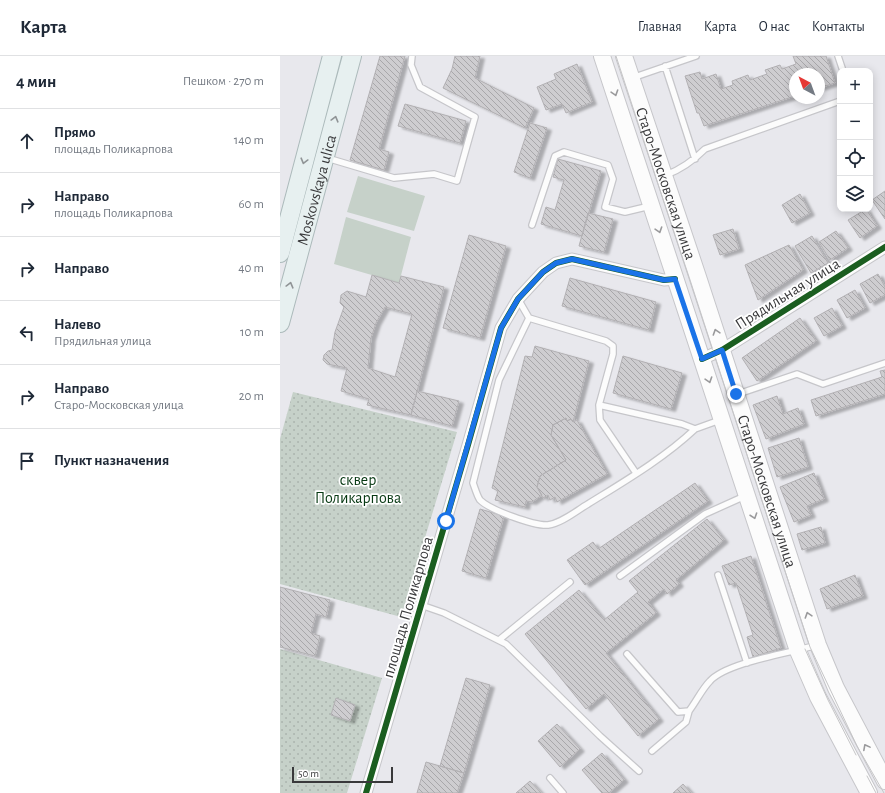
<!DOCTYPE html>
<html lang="ru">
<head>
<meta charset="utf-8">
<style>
  body { margin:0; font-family:"Alegreya Sans",sans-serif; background:#f6f6f7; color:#1f2937 }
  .controls { position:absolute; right:12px; top:12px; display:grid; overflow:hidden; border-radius:8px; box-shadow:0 2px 10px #0003 }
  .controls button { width:36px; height:36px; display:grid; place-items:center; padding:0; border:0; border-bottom:1px solid #e0e1e3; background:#fff; color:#1f2937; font:20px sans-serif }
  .compass { position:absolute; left:509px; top:12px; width:36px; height:36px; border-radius:50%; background:#fff; box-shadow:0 2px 10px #0003; rotate:319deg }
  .scale { position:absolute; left:12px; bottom:10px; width:101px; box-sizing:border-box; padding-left:4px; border:2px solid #39393b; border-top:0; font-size:11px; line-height:14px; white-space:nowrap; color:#39393b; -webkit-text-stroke:3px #fff; paint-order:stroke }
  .stop { position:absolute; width:12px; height:12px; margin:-9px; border:3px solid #1a73e8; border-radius:50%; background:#fff }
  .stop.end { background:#1a73e8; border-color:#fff; box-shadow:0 1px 4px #0008 }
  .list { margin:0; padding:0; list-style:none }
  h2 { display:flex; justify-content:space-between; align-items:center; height:52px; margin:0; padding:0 16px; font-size:17px }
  h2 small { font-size:13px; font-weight:400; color:#747a83 }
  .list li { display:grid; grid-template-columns:26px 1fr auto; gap:12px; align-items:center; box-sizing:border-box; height:64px; padding:0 16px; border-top:1px solid #e0e1e3 }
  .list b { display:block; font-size:15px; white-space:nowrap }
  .list p { margin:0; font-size:13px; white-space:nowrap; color:#747a83 }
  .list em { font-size:13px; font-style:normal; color:#747a83 }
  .icon { flex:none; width:22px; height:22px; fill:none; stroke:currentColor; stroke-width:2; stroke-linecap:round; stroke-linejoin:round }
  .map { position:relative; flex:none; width:605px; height:737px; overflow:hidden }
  header { display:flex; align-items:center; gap:24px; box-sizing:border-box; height:56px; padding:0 20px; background:#fff; border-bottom:1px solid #e0e1e3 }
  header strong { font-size:19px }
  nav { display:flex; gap:22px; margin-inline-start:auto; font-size:14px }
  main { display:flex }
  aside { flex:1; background:#fff }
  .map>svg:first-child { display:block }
</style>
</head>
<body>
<header>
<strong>Карта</strong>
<nav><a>Главная</a><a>Карта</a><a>О нас</a><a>Контакты</a></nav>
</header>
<main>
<aside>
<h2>4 мин<small>Пешком · 270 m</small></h2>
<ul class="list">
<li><svg class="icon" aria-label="ahead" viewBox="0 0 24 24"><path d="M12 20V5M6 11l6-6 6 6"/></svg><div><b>Прямо</b><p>площадь Поликарпова</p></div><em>140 m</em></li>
<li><svg class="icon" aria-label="right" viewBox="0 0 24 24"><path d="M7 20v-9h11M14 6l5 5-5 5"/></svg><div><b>Направо</b><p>площадь Поликарпова</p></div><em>60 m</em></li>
<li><svg class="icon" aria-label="right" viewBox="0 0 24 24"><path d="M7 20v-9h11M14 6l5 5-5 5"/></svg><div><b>Направо</b></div><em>40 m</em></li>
<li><svg class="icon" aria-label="left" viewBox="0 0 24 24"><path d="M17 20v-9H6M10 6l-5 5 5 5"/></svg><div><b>Налево</b><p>Прядильная улица</p></div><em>10 m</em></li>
<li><svg class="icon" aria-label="right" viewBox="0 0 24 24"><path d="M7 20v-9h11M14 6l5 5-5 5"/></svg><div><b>Направо</b><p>Старо-Московская улица</p></div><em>20 m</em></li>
<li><svg class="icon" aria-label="arrive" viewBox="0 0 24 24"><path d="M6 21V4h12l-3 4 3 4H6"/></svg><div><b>Пункт назначения</b></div></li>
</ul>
</aside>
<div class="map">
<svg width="605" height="737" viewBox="0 0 605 737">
  <defs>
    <pattern id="park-dots" width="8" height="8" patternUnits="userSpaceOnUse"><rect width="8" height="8" fill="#c6d1c9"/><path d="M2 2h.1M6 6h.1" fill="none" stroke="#abb4ae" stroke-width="1.8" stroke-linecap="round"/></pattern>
    <pattern id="building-back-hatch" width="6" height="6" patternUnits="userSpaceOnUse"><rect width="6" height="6" fill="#cecdd0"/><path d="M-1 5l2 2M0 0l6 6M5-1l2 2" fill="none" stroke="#a8a7aa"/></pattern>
    <filter id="shadow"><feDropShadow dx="4.5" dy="2.5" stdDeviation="1" flood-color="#0004"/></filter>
  </defs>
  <rect width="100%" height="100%" fill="#e8e8ed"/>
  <path fill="#c6d1c9" d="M78,120L145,140L134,175L67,156Z
    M66,161L131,181L119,227L54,208Z"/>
  <path fill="url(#park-dots)" d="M13,336L177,376L121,561L0,528V383Z
    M0,593L102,622L67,737H0Z"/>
  <path fill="url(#building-back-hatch)" stroke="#b2b0b3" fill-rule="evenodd" filter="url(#shadow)" d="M100,0H125L99,93L109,96L104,114L70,104Z
    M175,0H200L195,22L254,52L245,72L163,32L172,13Z
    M513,0H546L555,27L539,32V18H515V40L424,70L419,57H417L405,20L420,16L422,23L436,18L441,33L453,29L452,25L468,19L470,24L487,18L485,14L500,9L502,13L516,8Z
    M297,8L312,46L286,57L282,48L266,54L257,31L276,23L274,18Z
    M125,48L186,65L180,87L118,70Z
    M250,67L267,72L250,122L234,116Z
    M278,103L321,115L302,180L261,168L266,151L275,154L284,124L273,121Z
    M605,135V163L592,144Z
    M520,138L530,157L512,167L502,149Z
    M586,153L597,170L580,182L568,164Z
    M308,157L333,163L324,196L299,190Z
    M453,173L459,193L440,199L433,179Z
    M556,175L568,192L550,204L539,186Z
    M189,179L226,190L200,282L163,272Z
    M532,180L548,207L531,217L515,190Z
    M509,189L523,214L478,244L465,209Z
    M598,218L605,231V239L590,247L580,228Z
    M92,219L119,227L121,220L164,231L131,359L87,349L89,343L61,335L67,312L47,308L43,304L44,299L48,295L52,294L55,276L64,251L60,247L61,239L67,235L86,241ZM105,251L132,258L115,321L88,312L91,282L96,267Z
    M290,222L376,246L369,274L282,250Z
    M575,234L585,252L567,262L557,244Z
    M552,252L562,270L544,280L534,262Z
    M520,262L536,285L477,325L462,302Z
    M255,290L309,305L293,366L291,363L287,365L286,362L273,369L271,379L286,404L260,420L257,431L262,439L252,446L246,445L245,451L215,444L218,435L212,432L245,300L252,301Z
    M343,300L402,317L391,353L333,337Z
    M605,314V338L536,360L531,344L602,321L600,315Z
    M137,335L179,345L172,370L131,359Z
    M497,340L503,358L518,352L524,368L486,383L473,349Z
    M286,362L287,365L291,363L293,366L297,364L327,418L277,446L275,441L270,444L268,439L263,442L257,431L260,420L286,404L271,379L273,369Z
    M519,382L528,411L497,421L488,392Z
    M534,417L544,443L527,450L531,459L514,466L500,431Z
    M415,427L428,445L305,529L287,504L313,486L318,493Z
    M200,453L224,460L206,522L182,515Z
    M427,463L444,484L396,524L399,528L387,538L384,533L368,546L376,557L326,597L379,663L358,680L324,638L306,653L245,578L299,534L324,564L358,536L349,525Z
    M541,471L545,487L522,494L517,478Z
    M471,500L501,592L473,601L467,581L473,579L456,527L449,529L442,510Z
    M575,519L583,540L547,553L540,533Z
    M0,531L50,544L46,561L36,558L31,577L40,580L35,600L0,591Z
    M186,622L210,629L184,717L160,710Z
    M56,642L75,649L70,665L51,659Z
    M277,668L300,693L280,711L258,685Z
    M322,697L344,724L329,737H322L302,714Z
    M146,706L184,717L177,737H137Z
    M250,725L261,737H236Z
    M403,728L411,737H393Z"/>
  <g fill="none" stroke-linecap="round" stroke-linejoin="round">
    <g stroke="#c6c6ca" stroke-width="8">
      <path id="lane" d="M558,0L563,15
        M385,10L415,103
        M352,22L416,0
        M47,102L114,122L154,118L177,125L195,61L140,31L131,9L132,0
        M386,119C402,113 413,105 425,93L560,45
        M252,169L275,100L284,96L328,109L333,123L325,151L345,156L370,150
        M238,243L249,262L326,285L333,290V298L319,349L402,368L415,373L440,364
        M249,262L219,324L193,427C195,432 197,440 200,444C210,454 254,470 268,469C282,467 296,455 308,448C345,425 383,403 415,373
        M458,338L517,318L543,328L605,307
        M319,349L320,364L356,417
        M438,519L467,607
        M340,520L425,458L465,440
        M141,549L164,557L226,588L320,680L359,715
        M219,584L290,526
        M347,598L398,656L409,655C416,646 422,633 430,625C447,606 511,597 537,589
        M372,695L406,666L409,655
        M270,722L283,737"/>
    </g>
    <g stroke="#c6c6ca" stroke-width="13">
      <path id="street" d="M422,303L442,294L605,191
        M86,737L188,389L221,272L238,243L263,216L276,207L292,203L384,224L395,223"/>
    </g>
    <g stroke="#c6c6ca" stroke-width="18">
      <g id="secondary">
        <path d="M322,0L518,595L538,641L589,737"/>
        <path id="s1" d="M344,0L418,221L538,589L556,632L605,725"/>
      </g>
    </g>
    <g stroke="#acbabb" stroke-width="20">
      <g id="primary">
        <path d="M0,197L52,0"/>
        <path id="s2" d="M0,267L72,0"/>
      </g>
    </g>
    <use href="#lane" stroke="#fcfcfc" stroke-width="5.5"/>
    <use href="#street" stroke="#fcfcfc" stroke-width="11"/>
    <use href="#secondary" stroke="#fcfcfc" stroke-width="16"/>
    <use href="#primary" stroke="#e7f0f0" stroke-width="18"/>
    <path stroke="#c5c5c7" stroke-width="1" d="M336,0L530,591L577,690L604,737
      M525,593L548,644L576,699
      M587,720L596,737"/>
    <g stroke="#fff" stroke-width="8">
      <path id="cycleway" d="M422,303L442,294L605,191
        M86,737L188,389L221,272L238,243L263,216L276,207L292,203L384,224L395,223"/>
    </g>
    <use href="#cycleway" stroke="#1b5e20" stroke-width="6"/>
  </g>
  <defs><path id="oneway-chevron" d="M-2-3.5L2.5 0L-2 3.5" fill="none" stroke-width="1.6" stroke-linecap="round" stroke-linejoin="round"/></defs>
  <g stroke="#9a9a9c">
    <use href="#oneway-chevron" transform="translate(335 37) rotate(72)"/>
    <use href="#oneway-chevron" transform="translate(379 174) rotate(72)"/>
    <use href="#oneway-chevron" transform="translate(436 276) rotate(-108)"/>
    <use href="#oneway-chevron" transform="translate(429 324) rotate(72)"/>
    <use href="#oneway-chevron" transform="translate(474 460) rotate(71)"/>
    <use href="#oneway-chevron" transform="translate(528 559) rotate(-108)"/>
    <use href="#oneway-chevron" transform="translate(586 691) rotate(-118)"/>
  </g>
  <g stroke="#909496">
    <use href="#oneway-chevron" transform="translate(55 63) rotate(-75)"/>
    <use href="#oneway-chevron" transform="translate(24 105) rotate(105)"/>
    <use href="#oneway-chevron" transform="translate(10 229) rotate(-75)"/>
  </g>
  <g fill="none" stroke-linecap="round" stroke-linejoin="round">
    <path stroke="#1a73e8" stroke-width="5" d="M166,465L221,272L238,243L263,216L276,207L292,203L384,224L395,223L422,303L442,294L456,338"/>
  </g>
  <g text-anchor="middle" stroke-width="3.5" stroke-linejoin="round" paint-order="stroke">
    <g font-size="16" fill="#39393b" stroke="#fff">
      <text dy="6" stroke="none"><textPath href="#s1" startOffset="134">Старо-Московская улица</textPath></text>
      <text dy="6" stroke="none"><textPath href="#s2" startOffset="138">Moskovskaya ulica</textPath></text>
      <text transform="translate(507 237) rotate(-32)" y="6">Прядильная улица</text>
      <text dy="6" stroke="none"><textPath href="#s1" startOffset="458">Старо-Московская улица</textPath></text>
      <text transform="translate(127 551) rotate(-74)" y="6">площадь Поликарпова</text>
    </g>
    <g font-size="16" fill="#073913" stroke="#fff">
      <text x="78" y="429">сквер<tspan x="78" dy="18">Поликарпова</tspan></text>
    </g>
  </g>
</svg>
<div class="controls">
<button>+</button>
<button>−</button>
<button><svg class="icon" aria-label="locate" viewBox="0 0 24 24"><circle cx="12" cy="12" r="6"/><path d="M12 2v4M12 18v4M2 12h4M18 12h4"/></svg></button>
<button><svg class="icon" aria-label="layers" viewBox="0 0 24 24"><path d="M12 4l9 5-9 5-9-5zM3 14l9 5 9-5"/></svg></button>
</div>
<svg class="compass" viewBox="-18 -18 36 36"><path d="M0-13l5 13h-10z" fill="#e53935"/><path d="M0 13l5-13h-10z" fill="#747a83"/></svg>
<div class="scale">50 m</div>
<div class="stop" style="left:166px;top:465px"></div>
<div class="stop end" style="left:456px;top:338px"></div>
</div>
</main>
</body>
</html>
